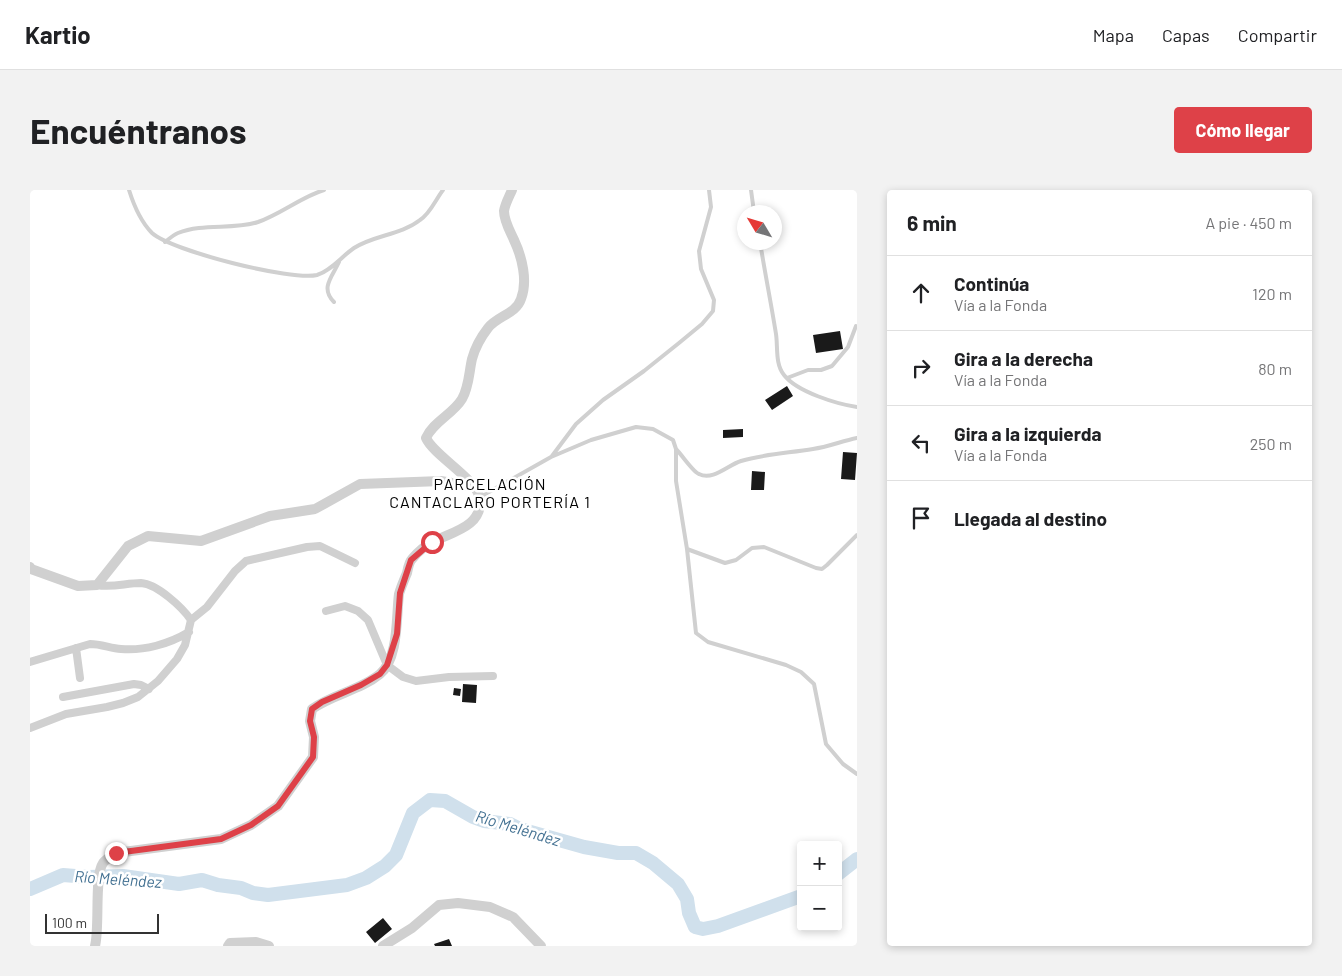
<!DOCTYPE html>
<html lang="es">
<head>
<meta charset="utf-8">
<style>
  body { margin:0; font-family:Barlow,sans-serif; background:#f2f2f2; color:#202124 }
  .controls { position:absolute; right:15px; bottom:15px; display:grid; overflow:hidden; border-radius:5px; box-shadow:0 2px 8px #0003 }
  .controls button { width:45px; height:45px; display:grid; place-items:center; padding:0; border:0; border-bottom:1px solid #e0e0e0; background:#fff; color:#202124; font:25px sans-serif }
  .compass { position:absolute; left:707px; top:15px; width:45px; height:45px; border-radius:50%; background:#fff; box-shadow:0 2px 8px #0003; rotate:308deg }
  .scale { position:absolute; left:15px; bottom:12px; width:114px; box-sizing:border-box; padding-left:5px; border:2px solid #333; border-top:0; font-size:14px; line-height:18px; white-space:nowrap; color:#333; -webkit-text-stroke:4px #fff; paint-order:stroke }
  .stop { position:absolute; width:15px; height:15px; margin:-11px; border:4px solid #de4148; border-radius:50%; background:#fff }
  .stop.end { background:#de4148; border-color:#fff; box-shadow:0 1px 5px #0008 }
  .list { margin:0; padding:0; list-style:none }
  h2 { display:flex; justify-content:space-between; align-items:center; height:65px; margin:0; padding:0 20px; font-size:21px }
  h2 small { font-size:16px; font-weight:400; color:#757577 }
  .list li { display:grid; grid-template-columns:32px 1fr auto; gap:15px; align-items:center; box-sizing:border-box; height:75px; padding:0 20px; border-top:1px solid #e0e0e0 }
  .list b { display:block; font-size:19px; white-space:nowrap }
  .list p { margin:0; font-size:16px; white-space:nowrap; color:#757577 }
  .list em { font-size:16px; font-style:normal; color:#757577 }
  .icon { flex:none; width:28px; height:28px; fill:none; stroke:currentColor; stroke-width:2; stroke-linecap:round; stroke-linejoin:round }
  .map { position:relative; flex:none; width:827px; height:756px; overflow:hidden; border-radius:5px }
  header { display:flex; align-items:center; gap:30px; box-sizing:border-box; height:70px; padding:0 25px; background:#fff; border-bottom:1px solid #e0e0e0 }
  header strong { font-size:24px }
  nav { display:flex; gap:28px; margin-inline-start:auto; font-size:18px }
  .intro { display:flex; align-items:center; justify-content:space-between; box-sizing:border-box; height:120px; padding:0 30px }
  h1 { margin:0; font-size:35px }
  .button { padding:12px 22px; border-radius:5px; background:#de4148; color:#fff; font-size:18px; font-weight:700 }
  main { display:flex; gap:30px; padding:0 30px }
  aside { flex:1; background:#fff; border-radius:5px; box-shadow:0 2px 8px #0003 }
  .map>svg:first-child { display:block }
</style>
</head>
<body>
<header>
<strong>Kartio</strong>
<nav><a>Mapa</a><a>Capas</a><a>Compartir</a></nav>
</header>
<div class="intro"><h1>Encuéntranos</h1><a class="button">Cómo llegar</a></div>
<main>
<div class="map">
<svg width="827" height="756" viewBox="0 0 827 756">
  <rect width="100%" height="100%" fill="#fff"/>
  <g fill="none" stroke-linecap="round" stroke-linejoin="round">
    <path stroke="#d0e0ec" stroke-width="14" d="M808,684L827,669
      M0,699L33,685L58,687L93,686L149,694L172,690L188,695L211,698L223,703L238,705L317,695L336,688L355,676L366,665L383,623L400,610L415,611L443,627L454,631L480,634L490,639L554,657L588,663H606L623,673L648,694L657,709L659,723L665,737L673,739L688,736L771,706"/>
  </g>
  <path fill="#1a1a1a" d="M810,141L813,159L786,163L783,145Z
    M757,196L763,206L742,220L735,210Z
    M713,239V247L693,248V240Z
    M813,262L827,263L825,290L811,289Z
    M722,281L735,282L734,300H721Z
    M433,494L447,495L446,513L432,512Z
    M424,498L431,499L430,506L423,505Z
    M353,728L362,739L345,753L336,742Z
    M419,749L422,756H405L404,754Z"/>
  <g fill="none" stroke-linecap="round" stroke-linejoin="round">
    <path stroke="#d0d0d0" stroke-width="4" d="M99,0C104,16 110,31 122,43C142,61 261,91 287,85C301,81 312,66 324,58C344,45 371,45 390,30C400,24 406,9 413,0
      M721,0L724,22
      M135,52C139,49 143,45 148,43C173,33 203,40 228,32C251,24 271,7 294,0
      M730,52C735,83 741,113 746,144C748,157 745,174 754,185C767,202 807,214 827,217
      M304,112C290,98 302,87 309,72
      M757,188L778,180H791L802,176L818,157L826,136
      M646,259C652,265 663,282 669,284C683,291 698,275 711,271C734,264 759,263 783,259C798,257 812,251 827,248
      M522,266L546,234L573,210L614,181L649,153L672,134L683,121L684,110L671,79L669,61L681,17L679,0
      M450,307L521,267L561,250L606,237L623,239L643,250L646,259V291L657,359L666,443L678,452L756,475L771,482L784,494L796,554L813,574L827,584
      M657,359L695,373L706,370L722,358L734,357L786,378L792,379L797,375L827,345"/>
    <path stroke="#d0d0d0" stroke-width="8" d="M296,421L315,416L328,421L338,430L357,475L373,487L386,491L419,487L463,486
      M161,430L177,417L205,381L216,371L277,357L290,356L325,373
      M46,458L50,488
      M0,472L60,454C71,454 80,458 91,459C114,461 139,454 159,442
      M33,507L104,494L111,495L119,499
      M0,538L36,524L77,517L93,513L108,507L128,491L147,469L155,455L161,430C152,417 127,394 111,393C96,393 82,398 67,395"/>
    <path stroke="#d0d0d0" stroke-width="10" d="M0,377L1,379L48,396L67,395L98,356L118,346L171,351L240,326L285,319L330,294L411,291L443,297
      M65,756C70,737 64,686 73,673C76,669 82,666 86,663L191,649L221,635L248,616L283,567L284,547L280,531L282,519C303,504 331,500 350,484C369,468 366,427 369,404C371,397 374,390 377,383C378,378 379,372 382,369C387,363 396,355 403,352C421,342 452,337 450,310C449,290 404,266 396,248C403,232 423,224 432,209C439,197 439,182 442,169C445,158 451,147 458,138C467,126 486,124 491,109C498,91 492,67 484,50C480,41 474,31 474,21C475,14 479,7 482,0
      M198,756L200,753L226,752L239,756
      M353,756L382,738L409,715L428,713L460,717L483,727L511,756"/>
  </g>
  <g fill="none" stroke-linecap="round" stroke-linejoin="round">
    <path stroke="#de4148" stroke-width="6" d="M86,663L191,649L221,635L248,616L283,567L284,547L280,531L282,519L292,512L331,495L350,484L357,475L367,444L370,403L381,370L402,352"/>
  </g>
  <g text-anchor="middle" stroke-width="5" stroke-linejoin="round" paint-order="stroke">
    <g font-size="16" letter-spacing="1" fill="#000" stroke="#fff">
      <text x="460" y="300">PARCELACIÓN<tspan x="460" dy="18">CANTACLARO PORTERÍA 1</tspan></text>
    </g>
    <g font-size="16" font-style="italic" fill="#437192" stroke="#fff">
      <text transform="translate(488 638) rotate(17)" y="6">Río Meléndez</text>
      <text transform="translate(88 689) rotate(4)" y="6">Río Meléndez</text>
    </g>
  </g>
</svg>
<div class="controls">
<button>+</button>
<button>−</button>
</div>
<svg class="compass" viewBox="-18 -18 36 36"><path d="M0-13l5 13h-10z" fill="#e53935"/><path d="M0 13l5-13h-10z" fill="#757577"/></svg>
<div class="scale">100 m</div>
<div class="stop" style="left:402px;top:352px"></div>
<div class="stop end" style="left:86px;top:663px"></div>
</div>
<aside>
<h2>6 min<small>A pie · 450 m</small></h2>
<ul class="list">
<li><svg class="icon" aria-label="ahead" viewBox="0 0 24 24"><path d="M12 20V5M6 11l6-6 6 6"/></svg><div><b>Continúa</b><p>Vía a la Fonda</p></div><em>120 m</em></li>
<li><svg class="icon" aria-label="right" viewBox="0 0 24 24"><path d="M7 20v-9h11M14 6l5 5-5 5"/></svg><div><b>Gira a la derecha</b><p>Vía a la Fonda</p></div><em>80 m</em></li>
<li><svg class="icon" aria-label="left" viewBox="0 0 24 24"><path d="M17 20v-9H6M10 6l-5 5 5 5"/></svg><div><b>Gira a la izquierda</b><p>Vía a la Fonda</p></div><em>250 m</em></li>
<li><svg class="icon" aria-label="arrive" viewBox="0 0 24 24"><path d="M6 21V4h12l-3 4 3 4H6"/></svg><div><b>Llegada al destino</b></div></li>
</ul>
</aside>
</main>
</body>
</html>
